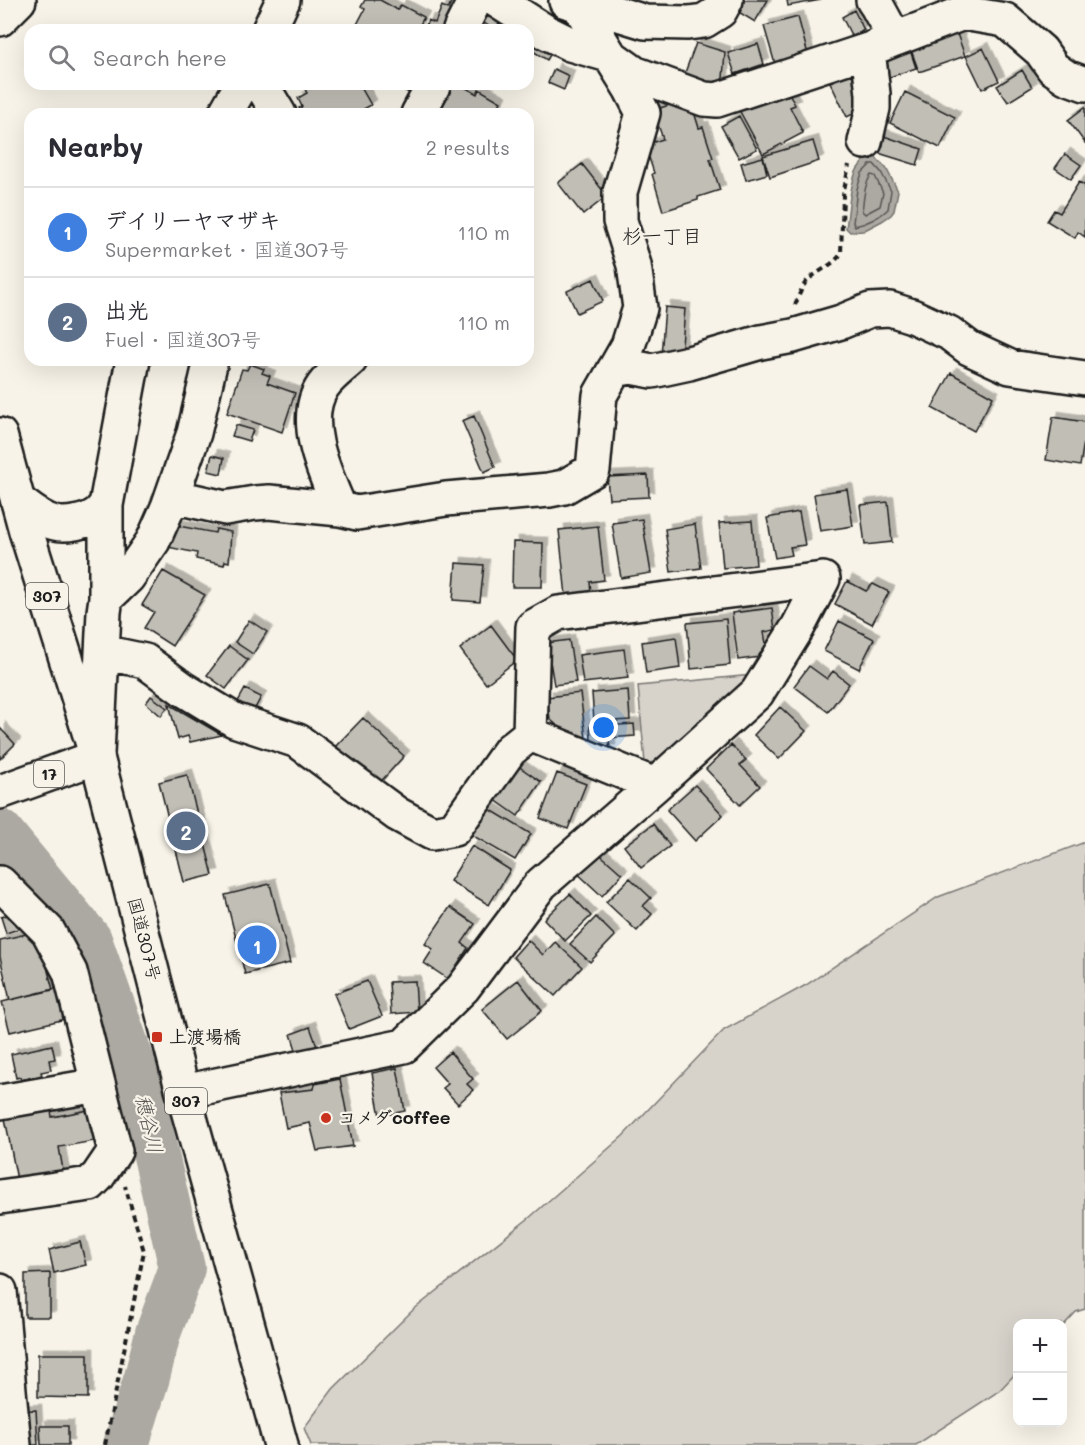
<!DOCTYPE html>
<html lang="en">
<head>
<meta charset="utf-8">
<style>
  body { margin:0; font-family:Mali,"Klee One",sans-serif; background:#f2f2f3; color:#2b2b33 }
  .controls { position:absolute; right:18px; bottom:18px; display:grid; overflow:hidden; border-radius:12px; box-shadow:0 6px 24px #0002 }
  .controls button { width:54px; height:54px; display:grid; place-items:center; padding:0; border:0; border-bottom:2px solid #e1e1e2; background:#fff; color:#2b2b33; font:30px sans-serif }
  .you { position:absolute; left:604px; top:728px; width:21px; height:21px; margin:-15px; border:4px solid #fff; border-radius:50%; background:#1a73e8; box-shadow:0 0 0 9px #1a73e833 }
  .badge { display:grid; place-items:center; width:39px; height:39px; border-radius:50%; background:#1a73e8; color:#fff; font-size:20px; font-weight:700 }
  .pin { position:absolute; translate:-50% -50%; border:3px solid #fff; box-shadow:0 2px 6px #0006 }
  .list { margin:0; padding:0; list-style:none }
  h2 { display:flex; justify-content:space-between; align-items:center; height:78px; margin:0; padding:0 24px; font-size:26px }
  h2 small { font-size:20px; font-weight:400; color:#7c7c81 }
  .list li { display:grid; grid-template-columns:39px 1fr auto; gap:18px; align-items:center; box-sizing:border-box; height:90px; padding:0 24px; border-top:2px solid #e1e1e2 }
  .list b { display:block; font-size:22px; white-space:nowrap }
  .list p { margin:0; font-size:20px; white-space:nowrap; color:#7c7c81 }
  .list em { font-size:20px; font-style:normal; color:#7c7c81 }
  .icon { flex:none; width:33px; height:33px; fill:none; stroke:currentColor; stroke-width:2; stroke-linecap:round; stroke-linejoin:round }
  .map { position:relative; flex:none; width:1085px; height:1445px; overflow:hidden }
  .search { position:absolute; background:#fff; box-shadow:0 6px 24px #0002; left:24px; top:24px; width:510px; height:66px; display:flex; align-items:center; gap:15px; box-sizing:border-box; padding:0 21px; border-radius:18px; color:#7c7c81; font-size:22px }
  .panel { position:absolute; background:#fff; box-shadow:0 6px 24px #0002; left:24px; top:108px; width:510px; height:258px; border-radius:18px }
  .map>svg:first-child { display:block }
</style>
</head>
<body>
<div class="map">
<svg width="1085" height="1445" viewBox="0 0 1085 1445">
  <defs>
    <filter id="shadow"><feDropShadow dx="5.5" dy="-5.5" stdDeviation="0" flood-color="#0004"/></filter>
  </defs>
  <rect width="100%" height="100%" fill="#f7f3e8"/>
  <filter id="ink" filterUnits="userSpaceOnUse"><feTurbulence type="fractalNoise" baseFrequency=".0167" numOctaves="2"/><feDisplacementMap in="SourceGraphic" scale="12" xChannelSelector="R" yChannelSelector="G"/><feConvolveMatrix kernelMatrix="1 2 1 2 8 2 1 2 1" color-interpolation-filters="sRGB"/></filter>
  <g filter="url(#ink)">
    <path fill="#d7d3cb" stroke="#7a7874" stroke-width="1.5" d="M753,675L669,761L645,763L638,686Z
      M1085,842V1309L1076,1312L1063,1326L1062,1324H1018L1017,1372L999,1391L916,1445H311L304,1428L333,1389L413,1310L529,1218L623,1136L724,1030L806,985L938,897Z"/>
    <path fill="#aca9a2" stroke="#72716c" stroke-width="1.5" d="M871,153L886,168L898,191L894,211L891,215L882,221L863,231L850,232L846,228C849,210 849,189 856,172C859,165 866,159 871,153Z"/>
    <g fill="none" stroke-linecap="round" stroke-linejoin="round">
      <path stroke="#565452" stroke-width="1.5" d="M871,164H874L881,172L891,191L888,209C880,217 866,224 855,226L853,223L857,189L862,173Z
        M871,175L875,176L883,193L880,206L865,214L862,211C864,199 864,185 871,175Z"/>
      <path stroke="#aca9a2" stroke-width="46" d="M0,832L89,940L139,1082L182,1268L158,1333L147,1377L126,1445"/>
    </g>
    <path fill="#c0beb5" stroke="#1c1c1c" stroke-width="1.5" filter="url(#shadow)" d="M365,0H380L398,10L401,5L424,17L417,30H354L365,9L361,7Z
      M452,0H462L450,30H424L428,20L435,23L442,6L448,9Z
      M744,0H768L755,22L737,11Z
      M787,0H821L788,6Z
      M491,1L510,15L500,30H494L479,19Z
      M854,10L864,30L852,37L842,17Z
      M798,17L810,62L777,71L764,26Z
      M956,31L965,56L919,72L910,47Z
      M536,32L556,45L547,60L528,48V44Z
      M696,43L725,52L722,91L683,78Z
      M758,44L764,64L735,74L728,53Z
      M909,47L916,68L884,79L877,59Z
      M983,48L999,81L982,89L966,56Z
      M554,69L569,76L564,90L548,83Z
      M853,70L870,105L847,117L830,82Z
      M1022,70L1032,87L1008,102L997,86Z
      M302,84H359L371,105L355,114H303L299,108L302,107L298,98L307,93Z
      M392,84H423L417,97Z
      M446,84H459L477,94L479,89L501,102L494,114H430Z
      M787,89L795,105L790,107L803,133L763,154L738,108Z
      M905,92L955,117L940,148L890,123Z
      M690,99L699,128L703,127L713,158L710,159L720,190L698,197V200L663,211L652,174L654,173L645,145L663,139L653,110Z
      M1085,107V143L1068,120Z
      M739,116L757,149L739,158L721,126Z
      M878,134L922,149L917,165L872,151Z
      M813,141L819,161L770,177L763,156Z
      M1065,154L1081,165L1071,179L1055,168Z
      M763,157L767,174L746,180L741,163Z
      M582,164L607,196L583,215L558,183Z
      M1079,182L1084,185L1085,184V237L1078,232L1075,238L1047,221L1054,210L1060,213Z
      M593,279L603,301L577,313L567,291Z
      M665,307L685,309L681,357L661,356Z
      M250,364L264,369L262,373L270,376L267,383L295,393L282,432L227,413L242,369L247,370Z
      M951,373L993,397L974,431L932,408Z
      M474,416L495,467L484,472L462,421Z
      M1053,417L1085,422V435L1080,466L1046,460Z
      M236,425L253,430L249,441L232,436Z
      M212,455L224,458L221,474L208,471Z
      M648,475L649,497L609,499L607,477Z
      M847,489L853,526L820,531L814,494Z
      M888,502L892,542L865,545L860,505Z
      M799,512L805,545L790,547L792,555L775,558L767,518Z
      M642,519L651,573L621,578L612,523Z
      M752,521L756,565L723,568L719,523Z
      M168,524L215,533L216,529L231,532L229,562L225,561L224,565L196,559L197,553L163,546Z
      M695,524L701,568L671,572L665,529Z
      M598,526L604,580L590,582L591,594L566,596L559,530Z
      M513,542L543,543L542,587H512Z
      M456,563L484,565L480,602L453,600Z
      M163,571L205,595L172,646L144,628L154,612L142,605Z
      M847,581L866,591L873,584L889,592L872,624L835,604Z
      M772,608L775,630L764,632L768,656L738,660L732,613Z
      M726,619L730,665L691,669L687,623Z
      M249,620L267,632L253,654L235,642Z
      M839,621L874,639L859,669L824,651Z
      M491,625L517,660L486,684L460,649Z
      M676,637L680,668L646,673L642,642Z
      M569,640L576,682L554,685L547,643Z
      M229,646L248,660L226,689L207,675Z
      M624,649L628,678L583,683L579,655Z
      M809,666L827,679L833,671L849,684L828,712L794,686Z
      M245,689L261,697L251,716L235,707Z
      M628,690L630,720L594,722L592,693Z
      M580,693L586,738L573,740L550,719L547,697Z
      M151,696L167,708L161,716L146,703Z
      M169,704L222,735L190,742L188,736L178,739Z
      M780,707L806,731L779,759L754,735Z
      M363,718L404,756L375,788L333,749Z
      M634,724L635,736L609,738L610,750L592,751L590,727Z
      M0,728L15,744L0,759Z
      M731,745L746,760L740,765L760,786L740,805L706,769Z
      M511,761L541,782L518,816L488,795Z
      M557,773L586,784L568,829L540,818Z
      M187,775L213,875L184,882L159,782Z
      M695,785L723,815L695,841L667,810Z
      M486,807L531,834L515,860L470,834Z
      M653,824L670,846L641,868L624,846Z
      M472,846L510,870L489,905L450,881Z
      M594,849L622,874L602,896L574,870Z
      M630,878L651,898L643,906L652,914L637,931L606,902Z
      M270,884L290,963L245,974L225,895Z
      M570,894L591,916L565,941L544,919Z
      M450,907L475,924L462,943L468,948L448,979L424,963L433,949L425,944Z
      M26,909L31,925L6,933L1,917Z
      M596,917L615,936L590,962L570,944Z
      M40,931L51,962L46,963L53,990L10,1000L0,957V940Z
      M528,940L543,955L555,942L582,967L555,996L513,957Z
      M518,980L542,1011L507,1039L482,1009Z
      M367,981L382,1016L349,1029L334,994Z
      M415,981L417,1012L391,1014L389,982Z
      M58,988L70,1018L10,1032L2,1002Z
      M310,1027L317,1046L297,1053L291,1034Z
      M52,1045L55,1059L49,1060L51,1070L41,1072L42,1075L21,1080L20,1077L16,1078L11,1054Z
      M450,1052L473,1079L467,1084L473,1090L458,1104L443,1088L448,1084L433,1067Z
      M397,1068L405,1111L380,1116L372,1073Z
      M340,1079L353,1146L317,1151L310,1123L286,1128L279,1093L314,1089L315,1084Z
      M50,1104L52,1117L94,1109L100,1140L59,1147L64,1176L18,1185L4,1113Z
      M80,1242L86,1265L54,1273L49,1250Z
      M50,1273V1317H25V1274Z
      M38,1354H88V1398L38,1397Z
      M36,1410L38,1445H18L16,1411Z
      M40,1426H68V1445H41Z"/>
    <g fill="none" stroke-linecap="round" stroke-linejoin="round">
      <g stroke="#1c1c1c" stroke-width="38">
        <path id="minor" d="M496,0L546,32L570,44L609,55L634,73L704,99L717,100L868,50L895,39
          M873,0L877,6L895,39L963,13L1005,20L1041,51L1053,68L1066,77L1085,84
          M566,1L587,7L609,11L645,22L688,23L704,21L720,11L726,0
          M0,19L19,0
          M269,30L283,0
          M460,30L475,0
          M261,84L279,114
          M225,114L242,84
          M418,114L434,84
          M865,142L873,108V94L868,50
          M614,370L631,367L652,371L689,363L761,342L793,336L841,322L870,310L890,309L912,316L949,333L969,348L1010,367L1085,378
          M172,496L225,508L255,503L269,502L340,509L357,513L446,499L549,490L564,487L593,470L600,395L628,346L640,308L634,265L620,221V192L643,113L630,88L578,4
          M18,501C29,509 41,520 55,523C66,526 86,522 96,515C100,513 103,508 106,505
          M340,509C326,476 299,420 323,386C330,376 341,368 350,360
          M823,579L798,627L757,693L655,785L530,734L533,627L558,613Z
          M106,598L128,577L153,541L168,507L194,433L211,360
          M102,652L145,661L183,689L234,720L298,741L397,814L432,833L454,829L510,750L530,734
          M97,754L104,612L106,598V505L133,360
          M0,883L48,931L70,972L115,1151L98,1176L90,1184L0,1197
          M183,1092L404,1046L463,988L541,884L655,785
          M0,1102L98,1085
          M0,1291L14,1445"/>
      </g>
      <g stroke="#1c1c1c" stroke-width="38">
        <path id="major" d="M0,792L97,757"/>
      </g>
      <g stroke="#1c1c1c" stroke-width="38">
        <path id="highway" d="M0,435L26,531L97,757L183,1092L281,1445"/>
      </g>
      <path stroke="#1c1c1c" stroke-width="4" stroke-dasharray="6 4.5" stroke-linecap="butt" d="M795,305C799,296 802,285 809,279C820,270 833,265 841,254L843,195L849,165
        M105,1445L144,1251L125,1186"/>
      <use href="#minor" stroke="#f7f3e8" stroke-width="33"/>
      <use href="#major" stroke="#f7f3e8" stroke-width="33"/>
      <use href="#highway" stroke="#f7f3e8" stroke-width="33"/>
    </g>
  </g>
  <g fill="#c8321e" stroke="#f7f3e8" stroke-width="2">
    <rect x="151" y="1031" width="12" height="12" rx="3"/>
    <circle cx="326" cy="1118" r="6"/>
  </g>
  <g text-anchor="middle" stroke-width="4.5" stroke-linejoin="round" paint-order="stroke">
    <g fill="#f7f3e8" stroke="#5e5c59" stroke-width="1.5">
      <rect x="26" y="583" width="42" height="26" rx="4.5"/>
      <rect x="34" y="761" width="30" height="26" rx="4.5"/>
      <rect x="165" y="1088" width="42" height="26" rx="4.5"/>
    </g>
    <g font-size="16" font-weight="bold" fill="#1c1c1c">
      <text x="47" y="602">307</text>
      <text x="49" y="780">17</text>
      <text x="186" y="1107">307</text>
    </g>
    <g font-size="18" fill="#1c1c1c" stroke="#f7f3e8">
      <text transform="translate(144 939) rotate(76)" y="6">国道307号</text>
    </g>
    <g font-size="18" font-weight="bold" fill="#1c1c1c" stroke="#f7f3e8" text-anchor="start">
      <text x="169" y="1043">上渡場橋</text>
      <text x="338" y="1124">コメダcoffee</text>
    </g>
    <g font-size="20" fill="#1c1c1c" stroke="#f7f3e8">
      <text x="662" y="243">杉一丁目</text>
    </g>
    <g font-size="20" font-style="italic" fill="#565452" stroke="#f7f3e8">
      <text transform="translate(149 1124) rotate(77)" y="7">穂谷川</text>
    </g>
  </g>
</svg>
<div class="controls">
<button>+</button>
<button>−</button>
</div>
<div class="you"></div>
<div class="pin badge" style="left:257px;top:945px;background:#3f7fe0">1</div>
<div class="pin badge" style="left:186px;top:831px;background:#5c6f8a">2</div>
<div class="search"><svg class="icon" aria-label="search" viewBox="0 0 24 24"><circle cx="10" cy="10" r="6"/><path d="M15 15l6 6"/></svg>Search here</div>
<section class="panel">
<h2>Nearby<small>2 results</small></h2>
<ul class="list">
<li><span class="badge" style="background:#3f7fe0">1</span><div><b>デイリーヤマザキ</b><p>Supermarket · 国道307号</p></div><em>110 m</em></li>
<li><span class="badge" style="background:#5c6f8a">2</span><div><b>出光</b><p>Fuel · 国道307号</p></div><em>110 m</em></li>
</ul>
</section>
</div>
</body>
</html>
